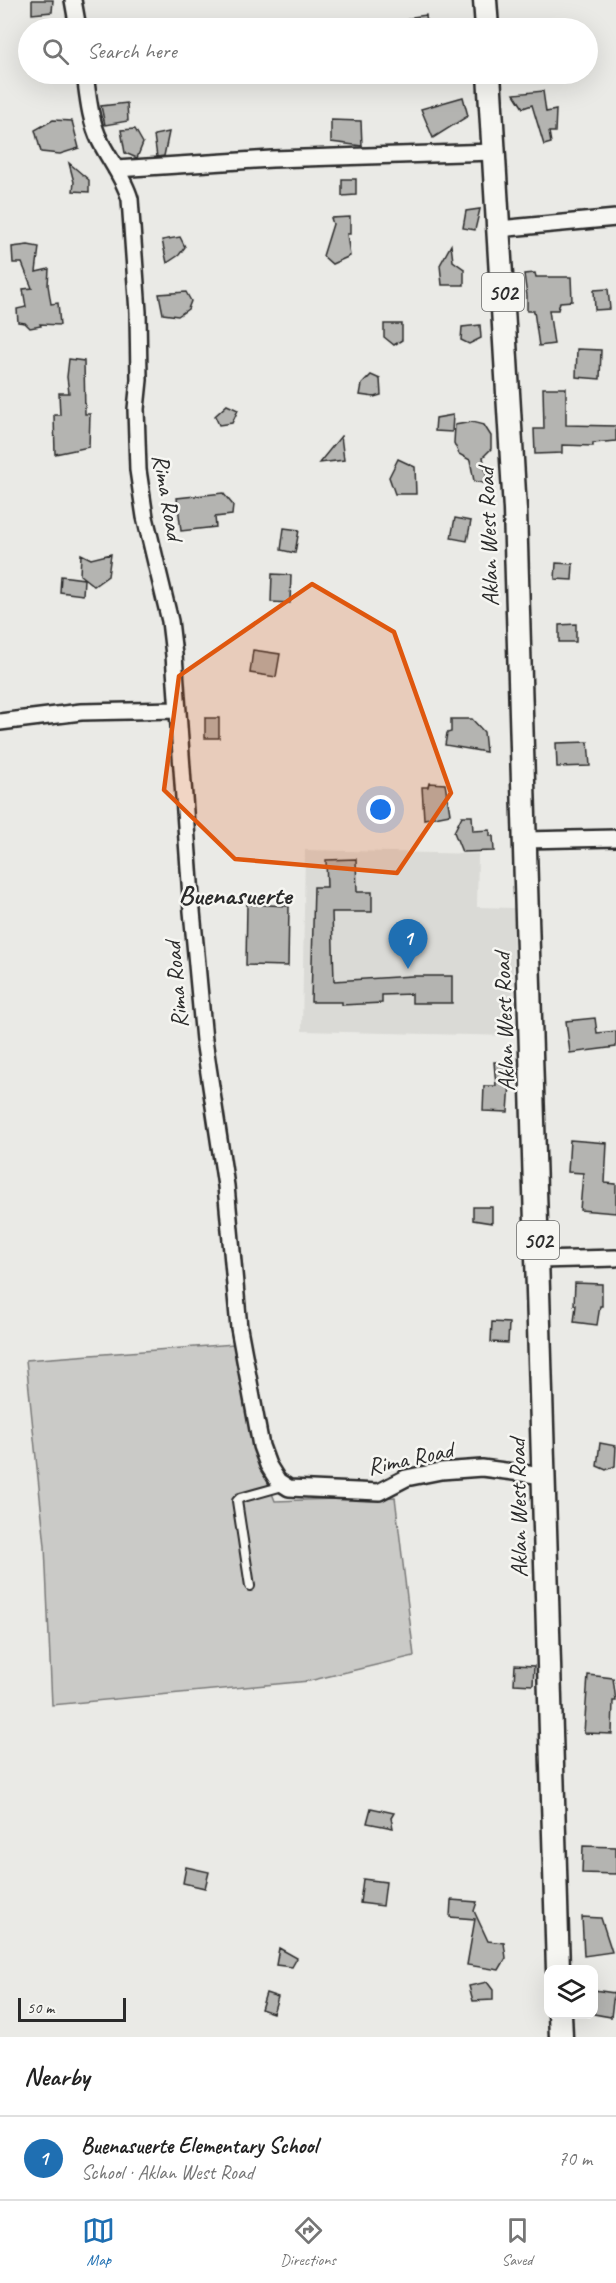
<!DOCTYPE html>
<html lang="en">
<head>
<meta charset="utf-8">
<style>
  body { margin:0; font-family:Caveat,sans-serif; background:#f6f6f6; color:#222 }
  .controls { position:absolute; right:18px; bottom:18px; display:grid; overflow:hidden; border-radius:12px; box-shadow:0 6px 24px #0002 }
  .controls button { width:54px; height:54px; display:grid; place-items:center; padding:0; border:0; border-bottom:2px solid #e0e0e0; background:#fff; color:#222; font:30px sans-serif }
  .scale { position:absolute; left:18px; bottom:15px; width:108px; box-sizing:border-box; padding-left:6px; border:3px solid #2b2b2b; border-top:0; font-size:16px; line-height:21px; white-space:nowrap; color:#2b2b2b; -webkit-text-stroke:4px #f6f6f2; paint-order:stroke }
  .you { position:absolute; left:381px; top:810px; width:21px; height:21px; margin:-15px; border:4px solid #fff; border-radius:50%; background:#1a73e8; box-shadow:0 0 0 9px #1a73e833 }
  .badge { display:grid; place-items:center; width:39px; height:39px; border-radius:50%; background:#1f6fb2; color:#fff; font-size:20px; font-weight:700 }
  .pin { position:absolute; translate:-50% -50px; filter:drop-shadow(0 2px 3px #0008) }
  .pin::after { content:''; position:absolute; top:32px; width:21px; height:18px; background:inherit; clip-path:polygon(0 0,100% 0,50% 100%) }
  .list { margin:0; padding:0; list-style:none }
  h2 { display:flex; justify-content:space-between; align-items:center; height:78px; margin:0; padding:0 24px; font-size:26px }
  h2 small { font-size:20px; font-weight:400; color:#767676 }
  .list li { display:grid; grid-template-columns:39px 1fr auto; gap:18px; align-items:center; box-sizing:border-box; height:84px; padding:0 24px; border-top:2px solid #e0e0e0 }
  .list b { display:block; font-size:22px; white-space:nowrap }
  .list p { margin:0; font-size:20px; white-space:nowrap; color:#767676 }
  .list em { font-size:20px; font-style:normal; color:#767676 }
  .icon { flex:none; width:33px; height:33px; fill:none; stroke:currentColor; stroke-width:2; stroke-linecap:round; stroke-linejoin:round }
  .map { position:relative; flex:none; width:616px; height:2037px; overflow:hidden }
  .search { position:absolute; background:#fff; box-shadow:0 6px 24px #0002; left:18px; right:18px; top:18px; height:66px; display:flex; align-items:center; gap:15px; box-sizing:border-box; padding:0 21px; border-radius:33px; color:#767676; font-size:22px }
  .sheet { height:162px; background:#fff }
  nav { display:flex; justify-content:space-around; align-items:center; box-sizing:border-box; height:84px; border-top:2px solid #e0e0e0; background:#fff; font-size:16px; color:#767676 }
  nav a { display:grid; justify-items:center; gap:3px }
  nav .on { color:#1f6fb2 }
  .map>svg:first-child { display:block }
</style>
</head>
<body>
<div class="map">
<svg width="616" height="2037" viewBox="0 0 616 2037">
  <rect width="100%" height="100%" fill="#eaeae6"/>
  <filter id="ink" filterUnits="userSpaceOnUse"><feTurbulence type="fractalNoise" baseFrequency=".0167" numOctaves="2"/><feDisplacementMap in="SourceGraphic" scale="12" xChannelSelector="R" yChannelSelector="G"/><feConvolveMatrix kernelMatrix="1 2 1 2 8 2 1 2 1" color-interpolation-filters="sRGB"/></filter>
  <g filter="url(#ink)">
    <path fill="#dadad6" d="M305,850L478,854L477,907L514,908L512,1036L302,1031Z"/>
    <path fill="#cacac7" stroke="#7a7a79" stroke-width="1.5" d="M234,1344L254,1447L275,1501L395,1497L414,1656L309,1681L52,1705L45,1546L26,1360Z"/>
    <path fill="#b4b4b1" stroke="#2b2b2b" stroke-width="1.5" d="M32,0H53L52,12L32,14Z
      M426,15L427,28H390V24L413,18V17Z
      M543,91L546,112L556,110L555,132H549L551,143L544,145L532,105L523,108L514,94Z
      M463,97L468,116L433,138L421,109Z
      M127,103L128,121L105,125L101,106Z
      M53,120L72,121L79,148L60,154L41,152L35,130Z
      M331,120L361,121L362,146L331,142Z
      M135,129L143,143L137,158L125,153L121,130Z
      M169,132L164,156L157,157L154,135Z
      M69,163L89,180V192L73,191L74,182Z
      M342,179H356V195L342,196Z
      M480,209L475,230L463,228L466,211Z
      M350,217V234H347L350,256L332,264L323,256L333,224L331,218Z
      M180,237L185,247L179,255L167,263L162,240Z
      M28,245L39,247L36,272L49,269L48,285L51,304L58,303L60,325L40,324L41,326L30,328L25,323L18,322L17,309L26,307L23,289L32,288L22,263H13L12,247Z
      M451,245L453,261L464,269V285H442L440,265Z
      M535,273L536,277H571L572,301L560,302L558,310H549L554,344L539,346L534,311H527V296L524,274Z
      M608,289L610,309L595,310L594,290Z
      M186,292L191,301L188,309L178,316L163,314L159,294Z
      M384,324H402V340L394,345L384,337Z
      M480,325L481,338L469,344L461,340L462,327Z
      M577,349L601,350L600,379L576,377Z
      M69,359L84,361L85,414H90L89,447L55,454L54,415H60L59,393H69L67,377Z
      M371,375L380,379L381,395L374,397L360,395L362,384Z
      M543,388H566V425L616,426V441L593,443V446L562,445V453L535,454L534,429H544Z
      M227,405L238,410L232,423L219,425L215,416Z
      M453,415L452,432L435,431L436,418Z
      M472,422L484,425L491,436V449L483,457L488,484L474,481L470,460L459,454L454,443L455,425Z
      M341,436L344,460L319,463Z
      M398,459L415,467L416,494H395L389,477Z
      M223,493L233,505L232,515L215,517L216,527L181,531L177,498Z
      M455,518L471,521L467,541L451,538Z
      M284,528L299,530L295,553L281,550Z
      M81,554L91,559L111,554L108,576L94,586L80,575Z
      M556,563L573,564L572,580L555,579Z
      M272,574L291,575L290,603L271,602Z
      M61,576L84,579L83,595L60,592Z
      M576,624V642H559V625Z
      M253,650L280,654L276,677L250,673Z
      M205,718H219V738H205Z
      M451,719H472L484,732L486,752L445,745L447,733L451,732Z
      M588,742L590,766L557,767L556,743Z
      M429,783L445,784L450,814L424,819L422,787H428Z
      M462,816H472L473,831L490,830V836H493L494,851L462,852L454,832Z
      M356,859L357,892H372V912H332L334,981L412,976H452V1003H412V994L382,995V1003L342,1005V1002H311L314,887H327L326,860Z
      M247,904L289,906L288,966L246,965Z
      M595,1018L597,1033L616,1031V1047L570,1053L566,1021Z
      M494,1062L515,1063V1083H510L508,1112L483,1111L484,1086H496Z
      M570,1140L607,1143L605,1183L616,1184V1213L580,1210L583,1173L568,1172Z
      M473,1207H492V1223L473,1220Z
      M575,1283L602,1284V1306H600L597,1325L574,1322L576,1305H574Z
      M492,1322L509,1323L508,1343L491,1342Z
      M600,1443L616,1446L615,1466L606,1470L597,1466Z
      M515,1665L534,1666L533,1685L514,1684Z
      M588,1675L613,1678L616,1701H613L612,1734L584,1733Z
      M371,1808L394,1813L391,1818L393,1828L367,1823Z
      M583,1846L616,1847V1874L582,1873Z
      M186,1867L209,1872L205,1888L183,1883Z
      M363,1879L386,1882L383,1906L360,1903Z
      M451,1900L477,1902L474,1911L488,1941L504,1943L506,1958L499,1970L467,1965L475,1919L450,1917Z
      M582,1917L601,1918L612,1952L584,1956Z
      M279,1948L297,1958L292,1967L276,1965Z
      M487,1982L493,1990V2000L473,2001L469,1986Z
      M594,1990L614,1993L611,2017L594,2014Z
      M266,1993L278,1997L273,2013L261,2009Z"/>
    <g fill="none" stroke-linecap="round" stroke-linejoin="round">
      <g stroke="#2b2b2b" stroke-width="12">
        <path id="lane" d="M250,1586L237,1501L240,1498L283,1486"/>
      </g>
      <g stroke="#2b2b2b" stroke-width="20">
        <path id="street" d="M73,0L78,28
          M85,74C88,96 90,121 100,141C110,161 124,178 130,199L138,312L139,380L136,409L138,470L145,517L170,621L174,655L192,911L204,1040L226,1186L239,1328L261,1446L268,1465L278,1481L289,1488L379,1492L406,1478L441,1471L482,1468L544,1476
          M116,169L272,159L494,152
          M499,229L616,218
          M0,722L81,712L177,710
          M525,840L616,838
          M539,1260L616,1258"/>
      </g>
      <g stroke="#2b2b2b" stroke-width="27">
        <path id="primary" d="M485,0L487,28
          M489,74L515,510L558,1970
          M560,2014L561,2037"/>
      </g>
      <use href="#lane" stroke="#f6f6f2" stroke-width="8"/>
      <use href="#street" stroke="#f6f6f2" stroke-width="15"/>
      <use href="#primary" stroke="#f6f6f2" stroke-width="22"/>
    </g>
  </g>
  <path fill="#df570e" fill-opacity="0.2" stroke="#df570e" stroke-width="4.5" stroke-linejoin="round" d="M312,584L394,632L451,793L397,873L235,859L164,790L179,676Z"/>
  <g text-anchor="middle" stroke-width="5" stroke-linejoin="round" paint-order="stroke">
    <g fill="#f6f6f2" stroke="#686867" stroke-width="1.5">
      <rect x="482" y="273" width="42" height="38" rx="4.5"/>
      <rect x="517" y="1221" width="42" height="38" rx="4.5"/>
    </g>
    <g font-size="22" font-weight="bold" fill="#2b2b2b">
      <text x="503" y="300">502</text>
      <text x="538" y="1248">502</text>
    </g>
    <g font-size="24" fill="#2b2b2b" stroke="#f6f6f2">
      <text transform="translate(168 497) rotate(80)" y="8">Rima Road</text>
      <text transform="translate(488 537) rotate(-92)" y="8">Aklan West Road</text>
      <text transform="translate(176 985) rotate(-95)" y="8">Rima Road</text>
      <text transform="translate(504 1022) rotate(-92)" y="8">Aklan West Road</text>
      <text transform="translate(410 1458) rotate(-12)" y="8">Rima Road</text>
      <text transform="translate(518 1508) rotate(-91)" y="8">Aklan West Road</text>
    </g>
    <g font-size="27" font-weight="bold" fill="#2b2b2b" stroke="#f6f6f2">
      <text x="235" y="904">Buenasuerte</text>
    </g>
  </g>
</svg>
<div class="controls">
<button><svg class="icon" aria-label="layers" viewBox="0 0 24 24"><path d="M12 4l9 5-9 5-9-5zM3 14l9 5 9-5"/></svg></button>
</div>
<div class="scale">50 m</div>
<div class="you"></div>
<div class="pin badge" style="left:408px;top:969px">1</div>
<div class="search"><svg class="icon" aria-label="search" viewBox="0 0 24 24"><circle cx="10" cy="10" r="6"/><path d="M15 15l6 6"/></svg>Search here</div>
</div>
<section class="sheet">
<h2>Nearby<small></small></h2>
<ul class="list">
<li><span class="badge">1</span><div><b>Buenasuerte Elementary School</b><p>School · Aklan West Road</p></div><em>70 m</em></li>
</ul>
</section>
<nav>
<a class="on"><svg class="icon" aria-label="map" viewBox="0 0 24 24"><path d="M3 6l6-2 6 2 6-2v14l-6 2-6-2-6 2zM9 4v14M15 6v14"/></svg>Map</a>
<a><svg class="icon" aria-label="directions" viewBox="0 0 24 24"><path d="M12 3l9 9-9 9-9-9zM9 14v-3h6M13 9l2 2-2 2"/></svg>Directions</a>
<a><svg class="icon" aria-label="saved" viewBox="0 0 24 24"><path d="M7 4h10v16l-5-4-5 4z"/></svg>Saved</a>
</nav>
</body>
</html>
